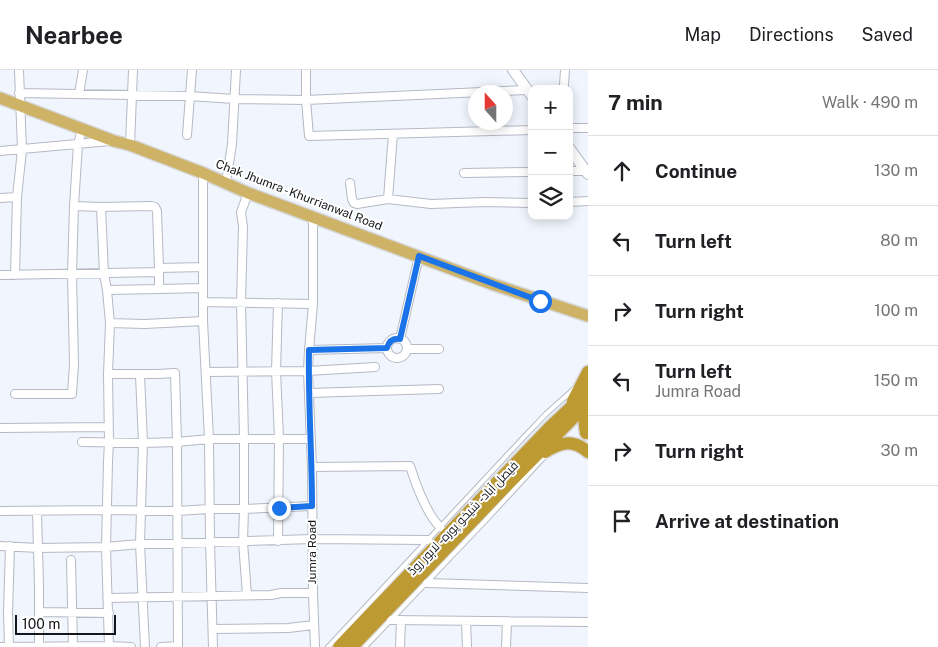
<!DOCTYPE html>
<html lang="en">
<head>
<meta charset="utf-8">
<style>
  body { margin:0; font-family:"Public Sans",Cairo,sans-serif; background:#f2f2f2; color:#202124 }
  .controls { position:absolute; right:15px; top:15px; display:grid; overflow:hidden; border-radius:10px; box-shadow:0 2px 12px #0003 }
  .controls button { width:45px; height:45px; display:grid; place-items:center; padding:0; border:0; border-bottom:1px solid #e0e0e0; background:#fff; color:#202124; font:25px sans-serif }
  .compass { position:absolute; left:468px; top:15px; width:45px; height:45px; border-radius:50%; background:#fff; box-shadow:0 2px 12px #0003; rotate:339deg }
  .scale { position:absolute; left:15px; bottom:12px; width:101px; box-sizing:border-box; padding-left:5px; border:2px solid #15171b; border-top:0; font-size:14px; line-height:18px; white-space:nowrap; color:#15171b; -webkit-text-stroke:4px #fff; paint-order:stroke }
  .stop { position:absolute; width:15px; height:15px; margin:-11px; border:4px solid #1a73e8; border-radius:50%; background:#fff }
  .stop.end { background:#1a73e8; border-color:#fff; box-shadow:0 1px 5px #0008 }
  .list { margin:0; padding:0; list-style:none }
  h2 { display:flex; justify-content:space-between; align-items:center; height:65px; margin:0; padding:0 20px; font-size:21px }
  h2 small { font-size:16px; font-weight:400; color:#757577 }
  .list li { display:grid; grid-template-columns:32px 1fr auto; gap:15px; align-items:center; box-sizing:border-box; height:70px; padding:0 20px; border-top:1px solid #e0e0e0 }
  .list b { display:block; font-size:19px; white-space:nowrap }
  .list p { margin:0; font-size:16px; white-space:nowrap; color:#757577 }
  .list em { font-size:16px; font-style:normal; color:#757577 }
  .icon { flex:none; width:28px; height:28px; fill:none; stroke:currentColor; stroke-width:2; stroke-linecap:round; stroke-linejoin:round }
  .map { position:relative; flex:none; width:588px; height:577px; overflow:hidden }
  header { display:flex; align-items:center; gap:30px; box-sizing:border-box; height:70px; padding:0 25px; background:#fff; border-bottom:1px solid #e0e0e0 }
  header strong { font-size:24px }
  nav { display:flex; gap:28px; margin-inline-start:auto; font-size:18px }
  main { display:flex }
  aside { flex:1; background:#fff }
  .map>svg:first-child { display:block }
</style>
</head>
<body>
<header>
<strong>Nearbee</strong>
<nav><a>Map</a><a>Directions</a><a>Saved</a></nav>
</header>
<main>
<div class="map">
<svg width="588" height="577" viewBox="0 0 588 577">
  <rect width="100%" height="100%" fill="#f1f6fe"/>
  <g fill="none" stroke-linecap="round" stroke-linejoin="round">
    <g stroke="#b4b9c4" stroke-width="6">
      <path id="service" d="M328,577L524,367L546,344L575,318
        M365,577L487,449L547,384"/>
    </g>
    <g stroke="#b4b9c4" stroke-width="10">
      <path id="minor" d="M306,0V30L309,66L532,60
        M564,15L565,0
        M19,23L189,26L234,29L306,30L527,20
        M79,24L83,0
        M569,58H588
        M187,65L192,0
        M130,75L133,0
        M0,81L110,71
        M569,101H586
        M203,103V251L209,369L210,472L213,577
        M464,103L532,102
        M226,113L232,74L236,0
        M350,113L352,129L354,133L357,134L388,129L431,134L484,132L532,133
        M0,128L17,127
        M388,129L393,64
        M569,132L588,131
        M74,136L101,137L151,136L155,137L157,141L159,198
        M101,137L104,204L107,220L110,253L108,304L109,372L108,392L106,477L109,577
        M313,146V234L309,280L308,301L312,397L313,523L315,577
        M159,202V219L203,218
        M0,205L159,202V198L203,197
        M15,205L17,127L22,80L19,0
        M107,220L159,219
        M203,232L313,234
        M278,233L276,301L279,368L278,471
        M110,253L145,254L203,251
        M387 278a10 10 0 1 1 20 0a10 10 0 1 1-20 0Z
        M400,269L419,186
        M407,279H439
        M309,280L387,278
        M206,302L308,301L375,297
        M108,304H157L175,303L177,372L178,577
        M140,305L143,373L140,474L145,577
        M309,323L439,319
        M15,324H72L74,294L72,204L74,136L78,74L82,59
        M0,358L108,357
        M82,372L143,373L177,372L209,369H311
        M312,397L410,396C416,415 426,443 440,457
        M0,441L108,440L177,441L209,439H244L312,436
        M37,441L39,516V577
        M0,476L38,478L106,477L140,474L313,469L428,470
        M71,490L73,577
        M427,513L588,518
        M247,525L243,472L244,439V369L241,232L243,157L241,142L248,123
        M108,528L271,525L281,523H313
        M40,542L109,543
        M391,550L588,552
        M466,551L467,577
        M213,559L288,558L314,555
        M0,577L109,576L131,577
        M9,577L8,543L10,476
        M161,577L178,576
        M400,577L401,550
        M506,577L507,551"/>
    </g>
    <g stroke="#b4b9c4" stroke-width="12">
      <path id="secondary" d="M513,0L532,26
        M569,78L588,104"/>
    </g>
    <g stroke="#d5d5d6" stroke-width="14">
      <path id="primary" d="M0,28L114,71L130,75L203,103L248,123L492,214L588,246"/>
    </g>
    <g stroke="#d5d5d6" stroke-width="15">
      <path id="trunk" d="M573,331L588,302
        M586,363C584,353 584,347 588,337
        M545,382C561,372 573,369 588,382
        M339,577L551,356L588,321
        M352,577L510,412L588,333"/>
    </g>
    <use href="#service" stroke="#fff" stroke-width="4"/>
    <use href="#minor" stroke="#fff" stroke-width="8"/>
    <use href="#secondary" stroke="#fff" stroke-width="10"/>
    <use href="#primary" stroke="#ceb366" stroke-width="11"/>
    <use href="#trunk" stroke="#be9a33" stroke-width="12"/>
  </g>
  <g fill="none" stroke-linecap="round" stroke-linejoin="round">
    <path stroke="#1a73e8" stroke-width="6" d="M279,438L312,436C312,384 308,332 309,280L387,278C389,271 393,268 400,269L419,186L540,231"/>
  </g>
  <g text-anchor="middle" stroke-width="4" stroke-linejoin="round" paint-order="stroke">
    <g font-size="12" fill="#15171b" stroke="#fff">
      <text transform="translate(299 125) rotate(21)" y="4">Chak Jhumra - Khurrianwal Road</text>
      <text transform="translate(463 448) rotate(-46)" y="4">فیصل آباد - شیخو پورہ - لاہور روڈ</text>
      <text transform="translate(312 482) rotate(-90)" y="4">Jumra Road</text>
    </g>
  </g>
</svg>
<div class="controls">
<button>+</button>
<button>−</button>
<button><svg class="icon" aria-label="layers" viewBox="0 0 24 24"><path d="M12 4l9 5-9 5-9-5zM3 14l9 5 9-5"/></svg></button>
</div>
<svg class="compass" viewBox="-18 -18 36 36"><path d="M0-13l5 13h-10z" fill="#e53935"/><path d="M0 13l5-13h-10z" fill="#757577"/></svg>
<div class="scale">100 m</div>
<div class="stop" style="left:540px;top:231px"></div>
<div class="stop end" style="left:279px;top:438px"></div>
</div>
<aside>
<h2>7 min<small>Walk · 490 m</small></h2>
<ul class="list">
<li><svg class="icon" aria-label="ahead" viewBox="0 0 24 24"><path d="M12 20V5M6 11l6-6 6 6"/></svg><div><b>Continue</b></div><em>130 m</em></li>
<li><svg class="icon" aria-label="left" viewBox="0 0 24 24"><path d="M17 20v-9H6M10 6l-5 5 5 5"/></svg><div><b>Turn left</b></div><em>80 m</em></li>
<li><svg class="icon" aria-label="right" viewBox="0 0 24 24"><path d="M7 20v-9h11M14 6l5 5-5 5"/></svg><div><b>Turn right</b></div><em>100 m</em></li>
<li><svg class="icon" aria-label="left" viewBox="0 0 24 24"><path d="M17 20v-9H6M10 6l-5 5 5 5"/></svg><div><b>Turn left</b><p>Jumra Road</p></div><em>150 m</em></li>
<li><svg class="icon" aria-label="right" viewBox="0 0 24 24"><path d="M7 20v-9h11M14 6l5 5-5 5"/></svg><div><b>Turn right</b></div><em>30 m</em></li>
<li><svg class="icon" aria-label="arrive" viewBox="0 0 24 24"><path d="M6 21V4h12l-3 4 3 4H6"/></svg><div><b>Arrive at destination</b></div></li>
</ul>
</aside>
</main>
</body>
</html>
